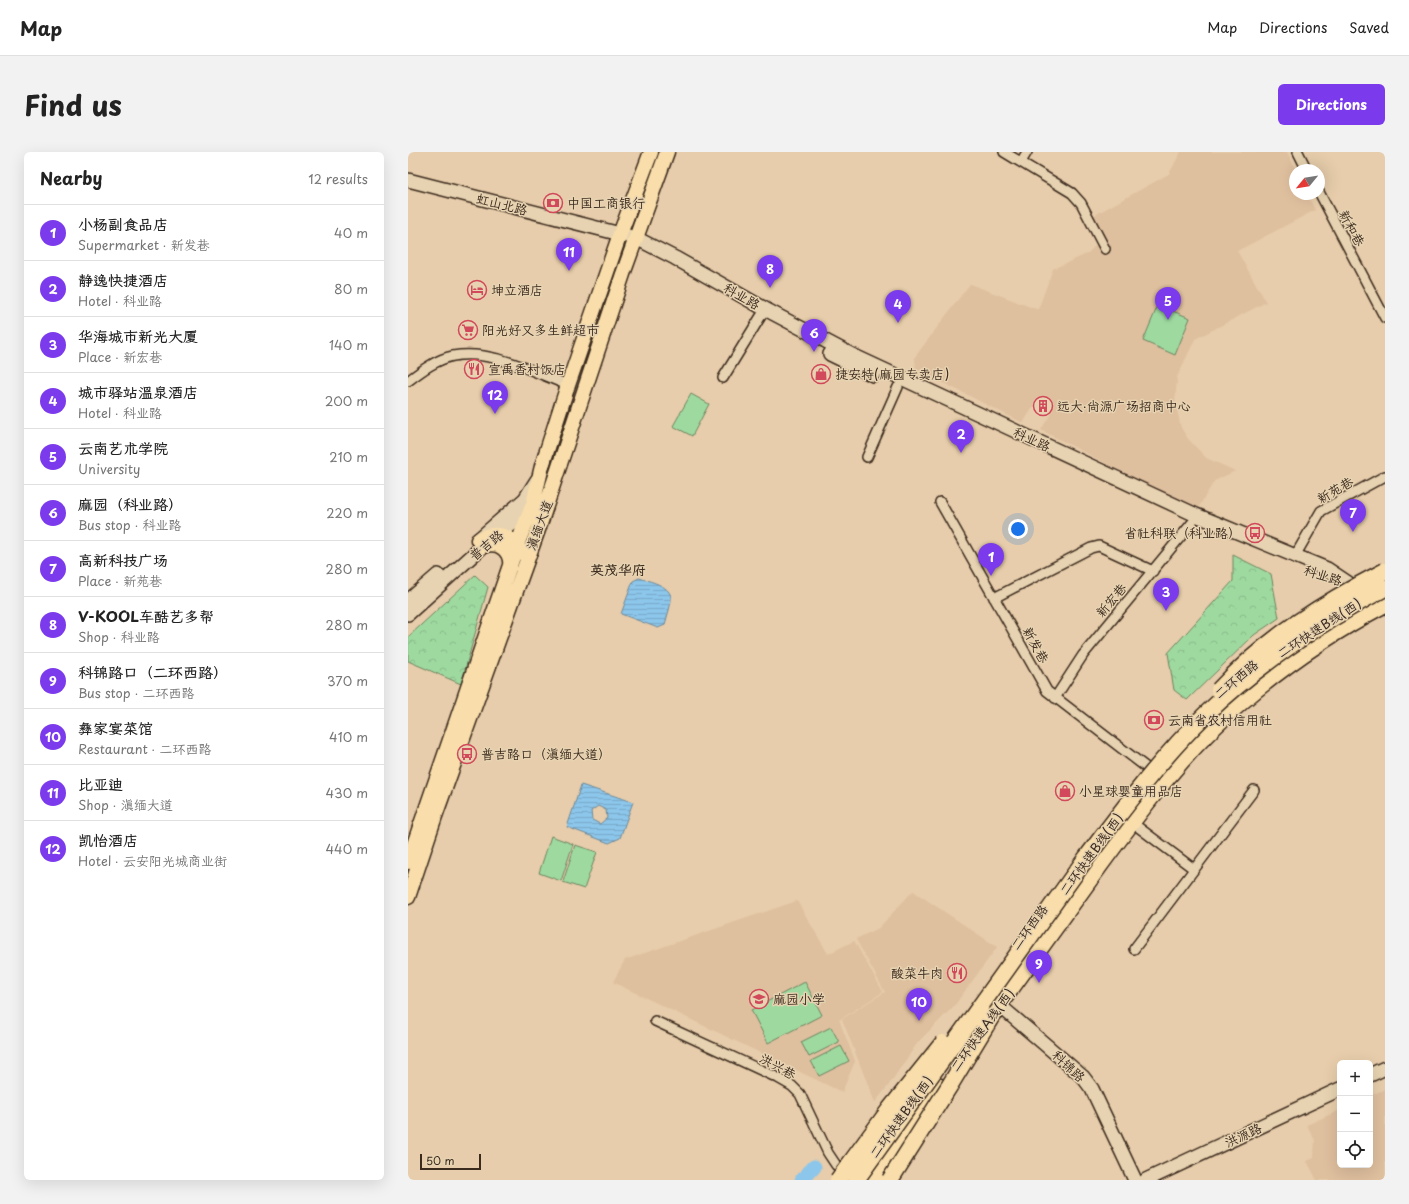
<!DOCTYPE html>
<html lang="en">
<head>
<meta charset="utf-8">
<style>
  body { margin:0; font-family:"Playpen Sans","LXGW WenKai TC",sans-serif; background:#f2f2f2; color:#222 }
  .controls { position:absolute; right:12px; bottom:12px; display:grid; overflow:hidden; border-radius:6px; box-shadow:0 4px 16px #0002 }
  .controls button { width:36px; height:36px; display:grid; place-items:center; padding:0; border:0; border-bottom:1px solid #e0e0e0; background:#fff; color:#222; font:20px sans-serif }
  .compass { position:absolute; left:881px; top:12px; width:36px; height:36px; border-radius:50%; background:#fff; box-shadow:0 4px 16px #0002; rotate:240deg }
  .scale { position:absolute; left:12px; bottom:10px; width:61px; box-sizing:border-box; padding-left:4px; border:2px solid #3b2a1e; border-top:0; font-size:11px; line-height:14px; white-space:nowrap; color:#3b2a1e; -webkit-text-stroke:3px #e7d3b1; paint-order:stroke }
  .you { position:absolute; left:610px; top:377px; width:14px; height:14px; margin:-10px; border:3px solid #fff; border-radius:50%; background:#1a73e8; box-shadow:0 0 0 6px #1a73e833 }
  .badge { display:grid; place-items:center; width:26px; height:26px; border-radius:50%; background:#7c3aed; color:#fff; font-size:13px; font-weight:700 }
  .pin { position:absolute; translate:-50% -33px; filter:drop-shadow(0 1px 2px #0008) }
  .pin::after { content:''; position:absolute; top:21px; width:14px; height:12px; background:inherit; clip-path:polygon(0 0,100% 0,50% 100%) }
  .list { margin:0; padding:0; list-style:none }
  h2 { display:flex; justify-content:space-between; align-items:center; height:52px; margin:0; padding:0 16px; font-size:17px }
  h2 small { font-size:13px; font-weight:400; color:#767676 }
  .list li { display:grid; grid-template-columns:26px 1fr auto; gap:12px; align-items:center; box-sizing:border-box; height:56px; padding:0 16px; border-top:1px solid #e0e0e0 }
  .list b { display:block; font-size:15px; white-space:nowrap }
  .list p { margin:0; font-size:13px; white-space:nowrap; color:#767676 }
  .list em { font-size:13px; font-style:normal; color:#767676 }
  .icon { flex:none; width:22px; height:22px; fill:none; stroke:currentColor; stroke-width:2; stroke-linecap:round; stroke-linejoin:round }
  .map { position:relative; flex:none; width:977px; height:1028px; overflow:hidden; border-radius:6px }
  header { display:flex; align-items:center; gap:24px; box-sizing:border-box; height:56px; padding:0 20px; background:#fff; border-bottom:1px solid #e0e0e0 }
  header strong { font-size:19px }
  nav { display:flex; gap:22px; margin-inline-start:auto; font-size:14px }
  .intro { display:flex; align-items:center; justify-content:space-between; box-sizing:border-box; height:96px; padding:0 24px }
  h1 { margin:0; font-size:28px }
  .button { padding:10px 18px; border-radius:6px; background:#7c3aed; color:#fff; font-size:14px; font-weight:700 }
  main { display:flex; gap:24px; padding:0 24px }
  aside { flex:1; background:#fff; border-radius:6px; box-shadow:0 4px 16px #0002 }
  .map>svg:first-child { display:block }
</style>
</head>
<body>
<header>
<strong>Map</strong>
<nav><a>Map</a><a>Directions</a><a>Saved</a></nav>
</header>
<div class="intro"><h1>Find us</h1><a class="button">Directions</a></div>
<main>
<aside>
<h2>Nearby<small>12 results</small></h2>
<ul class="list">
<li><span class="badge">1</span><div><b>小杨副食品店</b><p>Supermarket · 新发巷</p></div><em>40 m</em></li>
<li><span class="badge">2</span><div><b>静逸快捷酒店</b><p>Hotel · 科业路</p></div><em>80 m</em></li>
<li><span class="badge">3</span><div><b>华海城市新光大厦</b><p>Place · 新宏巷</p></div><em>140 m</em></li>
<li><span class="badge">4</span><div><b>城市驿站温泉酒店</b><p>Hotel · 科业路</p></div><em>200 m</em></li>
<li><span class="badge">5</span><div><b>云南艺术学院</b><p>University</p></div><em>210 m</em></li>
<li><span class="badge">6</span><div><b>麻园（科业路）</b><p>Bus stop · 科业路</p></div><em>220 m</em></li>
<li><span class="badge">7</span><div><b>高新科技广场</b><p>Place · 新苑巷</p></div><em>280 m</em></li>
<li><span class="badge">8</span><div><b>V-KOOL车酷艺多帮</b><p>Shop · 科业路</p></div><em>280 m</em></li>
<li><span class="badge">9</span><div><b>科锦路口（二环西路）</b><p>Bus stop · 二环西路</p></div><em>370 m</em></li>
<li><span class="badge">10</span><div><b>彝家宴菜馆</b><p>Restaurant · 二环西路</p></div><em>410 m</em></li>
<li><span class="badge">11</span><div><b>比亚迪</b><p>Shop · 滇缅大道</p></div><em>430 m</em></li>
<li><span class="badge">12</span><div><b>凯怡酒店</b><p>Hotel · 云安阳光城商业街</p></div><em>440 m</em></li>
</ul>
</aside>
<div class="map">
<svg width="977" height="1028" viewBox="0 0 977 1028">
  <defs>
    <pattern id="park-crowns" width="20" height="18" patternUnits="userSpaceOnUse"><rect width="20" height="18" fill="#9edaa0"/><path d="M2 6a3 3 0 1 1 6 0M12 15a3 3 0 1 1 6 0" fill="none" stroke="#89bb89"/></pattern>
    <pattern id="water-rules" width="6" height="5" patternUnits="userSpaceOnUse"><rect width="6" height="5" fill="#8cc6eb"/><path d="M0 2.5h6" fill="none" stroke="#7aaac9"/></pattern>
  </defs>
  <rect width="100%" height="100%" fill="#e7cdab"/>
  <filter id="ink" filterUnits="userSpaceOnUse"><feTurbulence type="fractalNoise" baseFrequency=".025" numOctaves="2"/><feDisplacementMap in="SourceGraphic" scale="8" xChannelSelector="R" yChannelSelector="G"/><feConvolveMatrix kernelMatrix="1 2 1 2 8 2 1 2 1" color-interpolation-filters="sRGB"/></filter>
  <g filter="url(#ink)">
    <path fill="#debf9e" d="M773,0H879L888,18L887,42H899L907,58L829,99L858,150L787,187L769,225L767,250L773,276L780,287L798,306L827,319L806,329L789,358L633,278L643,262L625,255L615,271L508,217L507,205L562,132L630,158L645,117L679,102L695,86L685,64L761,22Z
      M505,739L589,795L546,854L510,890L480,934L467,950L434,867L477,840L448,787L471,776Z
      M389,749L420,802L446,789L475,840L431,868L447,909L434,940L205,830L217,808Z
      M977,937V1028H909L899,1009L906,1006L907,988L899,973L932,958V1013H962V944Z"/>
    <path fill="#9edaa0" stroke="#6c825f" d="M750,153L782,166L767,203L735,189Z
      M283,242L301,252L284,284L265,274Z
      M143,684L165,692L153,729L131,721Z
      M167,693L189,700L176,737L155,730Z
      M397,830L414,863L360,891L343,858Z
      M423,875L431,890L401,905L393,890Z
      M433,894L441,909L411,924L403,909Z"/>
    <path fill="url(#park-crowns)" stroke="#6c825f" d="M825,403L863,422L871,466L846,483L779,548L766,538L760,501L825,429Z
      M67,423L80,435L53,532L0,509V485Z"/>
    <path fill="url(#water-rules)" stroke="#6c8899" fill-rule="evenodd" d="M231,426C241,429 261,433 263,445C264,451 258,467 257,473L250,476L213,462L225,429Z
      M173,633L225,650L212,686L201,691L159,675ZM190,654L198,658L199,666L192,672L184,668L183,659Z"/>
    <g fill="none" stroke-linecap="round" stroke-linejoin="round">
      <path stroke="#8cc6eb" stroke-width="15" d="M394,1028L406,1015"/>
      <g stroke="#3b2a1e" stroke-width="12">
        <path id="street" d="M596,0L664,41L673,51L697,97
          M890,0L899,18
          M613,10L619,0
          M911,40L977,166
          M315,226L353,164
          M0,229C13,219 29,207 45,204C83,197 126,220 160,233
          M459,305L490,235
          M532,350L639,539L739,616
          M887,404L913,359L977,324
          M586,446L683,396L691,394L745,419
          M647,546L675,503L784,371
          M730,675L786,717
          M726,797L846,638
          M247,869L370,926L384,934L392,942L420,1001L428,1013L439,1023"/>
      </g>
      <g stroke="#3b2a1e" stroke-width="16">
        <path id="secondary" d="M0,28L228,86L267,106L357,157L444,203L788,363L919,417L940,431
          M422,202L465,223
          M72,386L117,347L129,328
          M0,449L30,423
          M0,462L75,394L108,369L125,352
          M597,858L675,925L684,937L727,1028
          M962,923L977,916
          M738,1028L932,937"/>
      </g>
      <g stroke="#3b2a1e" stroke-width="17">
        <path id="primary" d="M70,388C87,378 105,383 114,401
          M75,394C91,388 104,399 102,415
          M0,710L109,393L125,352L134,314L160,233L212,82L243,0
          M0,745L27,664L131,375L215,122L259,0"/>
      </g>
      <g stroke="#3b2a1e" stroke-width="19">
        <path id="highway" d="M575,875C614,821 653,767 692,713C728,664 764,615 808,573C858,525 915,485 977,452
          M466,1028L533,935"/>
      </g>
      <use href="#street" stroke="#e7d3b1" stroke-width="9"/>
      <use href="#secondary" stroke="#e7d3b1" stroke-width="13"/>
      <use href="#primary" stroke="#f9deab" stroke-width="14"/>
      <use href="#highway" stroke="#f9deab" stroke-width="16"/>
      <g stroke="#3b2a1e" stroke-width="19" stroke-linecap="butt">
        <path id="highway-bridge" d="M811,538C858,487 915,451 977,419
          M430,1028L482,957L535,891
          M448,1028L679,705C716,656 753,606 797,563C851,511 912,471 977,436
          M482,1028L542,933L583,865"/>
      </g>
      <use href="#highway-bridge" stroke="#f9deab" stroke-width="16"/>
    </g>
  </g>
  <defs>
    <g id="bank-ring" transform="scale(1)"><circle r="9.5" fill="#e7d3b1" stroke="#d1495b" stroke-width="1.5"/><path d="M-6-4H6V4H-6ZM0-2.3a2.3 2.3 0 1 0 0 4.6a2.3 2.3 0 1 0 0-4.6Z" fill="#d1495b"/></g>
    <g id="hotel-ring" transform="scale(1)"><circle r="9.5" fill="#e7d3b1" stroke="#d1495b" stroke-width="1.5"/><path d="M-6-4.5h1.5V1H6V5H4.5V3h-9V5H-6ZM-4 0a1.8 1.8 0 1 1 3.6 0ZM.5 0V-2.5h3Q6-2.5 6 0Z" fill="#d1495b"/></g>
    <g id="supermarket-ring" transform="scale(1)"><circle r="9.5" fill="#e7d3b1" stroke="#d1495b" stroke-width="1.5"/><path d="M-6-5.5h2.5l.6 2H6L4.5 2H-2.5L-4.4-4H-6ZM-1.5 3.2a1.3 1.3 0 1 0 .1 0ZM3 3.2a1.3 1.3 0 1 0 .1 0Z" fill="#d1495b"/></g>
    <g id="restaurant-ring" transform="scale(1)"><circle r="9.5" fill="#e7d3b1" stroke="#d1495b" stroke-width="1.5"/><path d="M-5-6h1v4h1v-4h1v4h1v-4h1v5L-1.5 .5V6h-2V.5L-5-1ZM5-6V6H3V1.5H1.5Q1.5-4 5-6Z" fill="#d1495b"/></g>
    <g id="shop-ring" transform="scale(1)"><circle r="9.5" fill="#e7d3b1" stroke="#d1495b" stroke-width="1.5"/><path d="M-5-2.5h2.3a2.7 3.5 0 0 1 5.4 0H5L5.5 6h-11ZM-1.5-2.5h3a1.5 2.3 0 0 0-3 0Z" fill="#d1495b"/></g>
    <g id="building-ring" transform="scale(1)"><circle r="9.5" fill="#e7d3b1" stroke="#d1495b" stroke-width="1.5"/><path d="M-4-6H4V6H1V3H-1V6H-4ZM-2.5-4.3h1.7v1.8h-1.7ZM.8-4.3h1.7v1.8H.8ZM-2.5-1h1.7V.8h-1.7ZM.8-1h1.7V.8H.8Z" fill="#d1495b"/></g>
    <g id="bus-ring" transform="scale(1)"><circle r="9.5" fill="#e7d3b1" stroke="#d1495b" stroke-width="1.5"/><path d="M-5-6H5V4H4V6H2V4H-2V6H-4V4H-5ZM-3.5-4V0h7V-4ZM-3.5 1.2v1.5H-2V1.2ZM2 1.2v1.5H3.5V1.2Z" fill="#d1495b"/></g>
    <g id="school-ring" transform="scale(1)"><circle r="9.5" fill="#e7d3b1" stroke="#d1495b" stroke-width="1.5"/><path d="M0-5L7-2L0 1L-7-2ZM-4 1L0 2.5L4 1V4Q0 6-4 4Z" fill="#d1495b"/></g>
  </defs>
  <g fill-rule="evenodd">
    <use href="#bank-ring" x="145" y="51"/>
    <use href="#hotel-ring" x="69" y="138"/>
    <use href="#supermarket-ring" x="60" y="178"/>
    <use href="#restaurant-ring" x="66" y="217"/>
    <use href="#shop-ring" x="413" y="222"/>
    <use href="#building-ring" x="635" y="254"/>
    <use href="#bus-ring" x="847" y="381"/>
    <use href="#bank-ring" x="746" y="568"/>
    <use href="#bus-ring" x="59" y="602"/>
    <use href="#shop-ring" x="657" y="639"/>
    <use href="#restaurant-ring" x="549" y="821"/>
    <use href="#school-ring" x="351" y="847"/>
  </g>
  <g text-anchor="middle" stroke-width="3" stroke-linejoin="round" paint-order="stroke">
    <g font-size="13" fill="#3b2a1e" stroke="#e7d3b1" text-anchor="start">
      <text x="159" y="56">中国工商银行</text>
      <text x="83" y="143">坤立酒店</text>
      <text x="74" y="183">阳光好又多生鲜超市</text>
      <text x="80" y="222">宣禹香村饭店</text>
      <text x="427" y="227">捷安特(麻园专卖店)</text>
      <text x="649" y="259">远大·尚源广场招商中心</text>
      <text x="833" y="386" text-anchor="end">省社科联（科业路）</text>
      <text x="760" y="573">云南省农村信用社</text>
      <text x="73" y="607">普吉路口（滇缅大道）</text>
      <text x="671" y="644">小星球婴童用品店</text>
      <text x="535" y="826" text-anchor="end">酸菜牛肉</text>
      <text x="365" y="852">麻园小学</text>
    </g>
    <g font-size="13" fill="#3b2a1e" stroke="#e7d3b1">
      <text transform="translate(94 52) rotate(14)" y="5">虹山北路</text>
      <text transform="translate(944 76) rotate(62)" y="5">新和巷</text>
      <text transform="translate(334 144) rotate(30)" y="5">科业路</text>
      <text transform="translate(624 287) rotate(25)" y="5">科业路</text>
      <text transform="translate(927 338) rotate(-30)" y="5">新苑巷</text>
      <text transform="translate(131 373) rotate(-70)" y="5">滇缅大道</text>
      <text transform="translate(78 393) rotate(-39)" y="5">普吉路</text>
      <text transform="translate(915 423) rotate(18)" y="5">科业路</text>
      <text transform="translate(703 448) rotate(-50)" y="5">新宏巷</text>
      <text transform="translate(911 476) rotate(-33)" y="5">二环快速B线(西)</text>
      <text transform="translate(628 493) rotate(61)" y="5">新发巷</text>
      <text transform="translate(828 527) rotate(-40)" y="5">二环西路</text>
      <text transform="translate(683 702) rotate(-54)" y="5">二环快速B线(西)</text>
      <text transform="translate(621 775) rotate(-54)" y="5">二环西路</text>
      <text transform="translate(574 878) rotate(-54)" y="5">二环快速A线(西)</text>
      <text transform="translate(370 914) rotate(29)" y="5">洪兴巷</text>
      <text transform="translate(661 914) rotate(43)" y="5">科锦路</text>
      <text transform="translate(493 965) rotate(-54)" y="5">二环快速B线(西)</text>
      <text transform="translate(835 983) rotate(-25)" y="5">洪源路</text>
    </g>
    <g font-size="14" font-weight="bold" fill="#3b2a1e" stroke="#e7d3b1">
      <text x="210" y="423">英茂华府</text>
    </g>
  </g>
</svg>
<div class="controls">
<button>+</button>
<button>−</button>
<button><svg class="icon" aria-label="locate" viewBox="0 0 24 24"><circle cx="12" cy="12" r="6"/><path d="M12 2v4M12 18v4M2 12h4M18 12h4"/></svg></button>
</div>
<svg class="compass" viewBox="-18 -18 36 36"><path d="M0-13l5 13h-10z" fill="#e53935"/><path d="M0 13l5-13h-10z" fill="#767676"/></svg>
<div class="scale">50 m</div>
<div class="you"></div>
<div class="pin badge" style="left:583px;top:424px">1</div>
<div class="pin badge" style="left:553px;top:301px">2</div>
<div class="pin badge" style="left:758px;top:459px">3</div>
<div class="pin badge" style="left:490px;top:171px">4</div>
<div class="pin badge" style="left:760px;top:168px">5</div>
<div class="pin badge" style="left:406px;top:200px">6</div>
<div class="pin badge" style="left:945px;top:380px">7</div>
<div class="pin badge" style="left:362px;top:136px">8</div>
<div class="pin badge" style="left:631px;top:831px">9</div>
<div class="pin badge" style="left:511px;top:869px">10</div>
<div class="pin badge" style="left:161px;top:119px">11</div>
<div class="pin badge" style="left:87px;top:262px">12</div>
</div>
</main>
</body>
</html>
